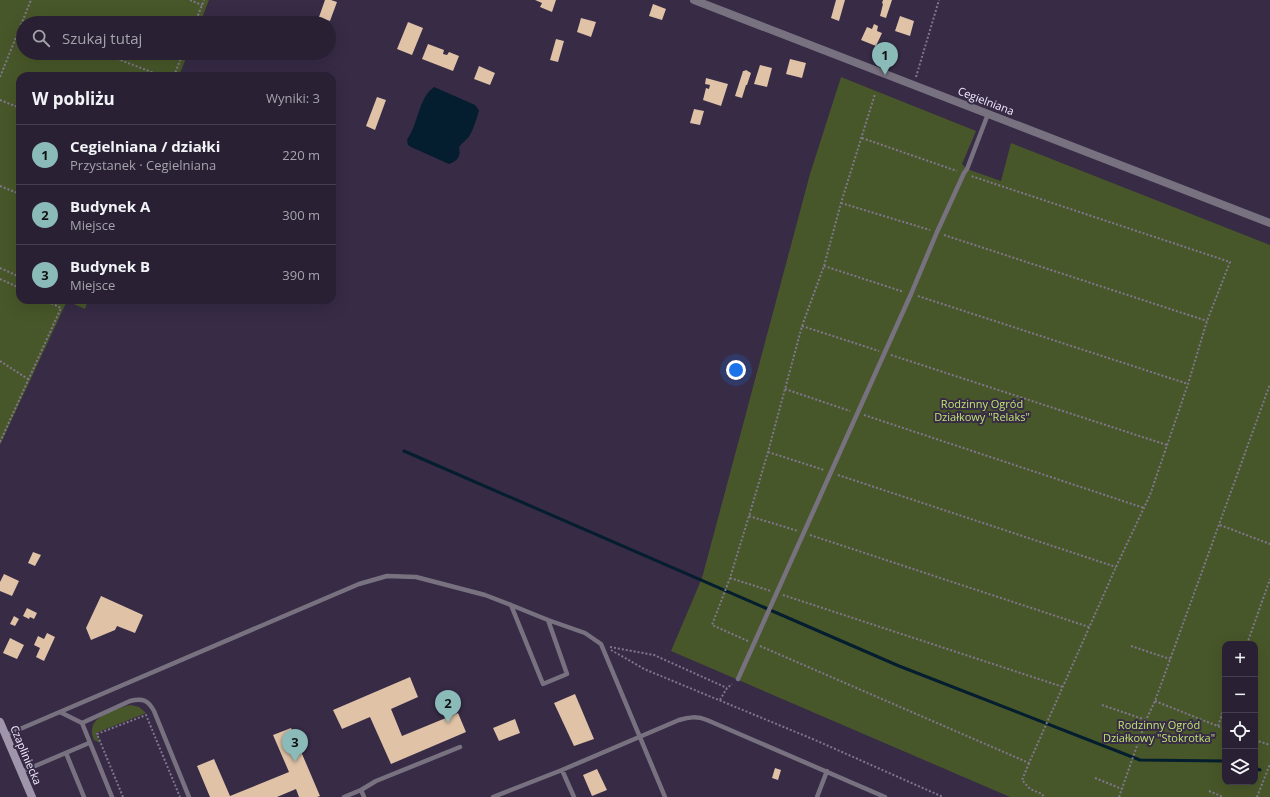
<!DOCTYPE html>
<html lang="pl">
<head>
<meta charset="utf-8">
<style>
  body { margin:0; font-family:"Open Sans",sans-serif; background:#31283c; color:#f1f3f6 }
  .controls { position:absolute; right:12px; bottom:12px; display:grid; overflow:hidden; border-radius:8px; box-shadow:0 4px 16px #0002 }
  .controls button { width:36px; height:36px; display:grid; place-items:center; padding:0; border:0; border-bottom:1px solid #453e4f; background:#292034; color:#f1f3f6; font:20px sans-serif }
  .you { position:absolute; left:736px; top:370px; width:14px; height:14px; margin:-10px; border:3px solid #fff; border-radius:50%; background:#1a73e8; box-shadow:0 0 0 6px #1a73e833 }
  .badge { display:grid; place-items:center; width:26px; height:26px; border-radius:50%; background:#8bbbb9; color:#111; font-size:13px; font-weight:700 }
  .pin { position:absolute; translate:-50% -33px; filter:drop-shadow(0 1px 2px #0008) }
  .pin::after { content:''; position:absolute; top:21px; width:14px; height:12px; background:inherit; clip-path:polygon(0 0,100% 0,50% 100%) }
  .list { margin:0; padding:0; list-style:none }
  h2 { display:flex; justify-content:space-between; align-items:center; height:52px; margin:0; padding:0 16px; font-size:17px }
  h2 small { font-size:13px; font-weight:400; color:#a5a3ac }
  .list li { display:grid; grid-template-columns:26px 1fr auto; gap:12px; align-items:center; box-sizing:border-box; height:60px; padding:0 16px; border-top:1px solid #453e4f }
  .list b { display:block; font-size:15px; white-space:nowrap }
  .list p { margin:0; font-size:13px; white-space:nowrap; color:#a5a3ac }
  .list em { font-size:13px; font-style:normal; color:#a5a3ac }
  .icon { flex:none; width:22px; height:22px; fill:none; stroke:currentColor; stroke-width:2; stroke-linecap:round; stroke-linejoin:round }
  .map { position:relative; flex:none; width:1270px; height:797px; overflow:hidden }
  .search { position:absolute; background:#292034; box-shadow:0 4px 16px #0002; left:16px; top:16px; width:320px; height:44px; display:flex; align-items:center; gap:10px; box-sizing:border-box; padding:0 14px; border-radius:22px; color:#a5a3ac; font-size:15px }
  .panel { position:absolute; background:#292034; box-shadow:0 4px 16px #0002; left:16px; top:72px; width:320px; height:232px; border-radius:12px }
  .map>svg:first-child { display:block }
</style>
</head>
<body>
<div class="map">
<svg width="1270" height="797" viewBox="0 0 1270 797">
  <rect width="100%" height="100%" fill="#372b46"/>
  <path fill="#485729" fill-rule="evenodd" d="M0,0H209L200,23H23V53H188L179,76H20V300H88L85,309L67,301L0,445Z
    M841,77L976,131L962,164L967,169L1001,181L1011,143L1270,245V797H1010L671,651L702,578L810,174ZM1225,644H1255V782H1225Z
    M131,705L139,707L146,713L96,733L100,743L94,740C87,723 99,717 112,711C118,709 124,706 131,705Z"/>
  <path fill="#041d2f" d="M434,87L475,105L479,110C478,115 472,134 468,138C465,141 462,143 459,147C461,156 458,161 449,164L411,147L408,145L407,140C410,135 413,129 415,123C420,110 422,96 434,87Z"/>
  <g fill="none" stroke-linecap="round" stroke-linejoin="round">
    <path stroke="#041d2f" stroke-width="3" d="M404,451L899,666L1140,760L1225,761
      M1255,768L1260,770"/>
  </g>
  <path fill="#e0c2a7" d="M325,0H331L337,2L330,21L319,17Z
    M535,0H556L552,12L540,7L542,3Z
    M836,0H845L839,21L831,18Z
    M883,0H892L886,18L880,16L883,4L882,3Z
    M653,4L666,9L662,20L649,16Z
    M900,16L914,21L910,36L895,31Z
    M581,18L596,22L591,37L577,32Z
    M408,22L423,28L412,55L397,49Z
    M874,24L878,26L877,31L882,33L876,46L861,40L867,27L872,29Z
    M556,39L564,41L558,62L550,60Z
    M428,44L444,50L443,54L447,55L449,52L459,56L453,71L422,59Z
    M790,59L806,63L802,78L786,74Z
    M760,65L772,68L767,87L754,84Z
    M479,66L495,73L490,85L474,79Z
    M746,70L751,73L747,85H746L742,98L735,96L743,71H744Z
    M706,78L728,84L721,106L703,100L706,88L709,89L710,85L705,84Z
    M377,97L386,100L375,130L366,126Z
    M694,109L704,111L700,125L690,123Z
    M33,552L41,555L35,566L28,563Z
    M4,574L19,581L12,596L0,591V582Z
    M101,596L143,615L135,633L117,626L115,630L91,640L86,628Z
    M27,608L37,613L34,619L30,617L29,619L23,616Z
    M14,616L19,619L15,626L10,624Z
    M47,633L55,637L44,661L36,657L40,648L34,645L38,636L44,639Z
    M10,638L24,645L17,659L3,653Z
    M410,677L418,697L391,709L402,736L458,713L466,732L391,764L370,717L342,729L333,710Z
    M575,694L594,739L574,746L554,703Z
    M515,719L520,733L499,741L493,728Z
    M291,728L320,796L317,797H299L296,789L277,797H210L197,766L214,759L230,796L289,772L273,735Z
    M775,768L781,770L778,780L772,778Z
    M597,769L607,790L592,796L583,775Z"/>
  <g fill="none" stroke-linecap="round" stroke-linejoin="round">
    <path stroke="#80768e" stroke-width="2" stroke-dasharray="2 2" stroke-linecap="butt" d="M190,0L202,5
      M195,23L204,0
      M102,53L162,76
      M174,76L183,53
      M0,77L31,0
      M916,77L939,0
      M0,100L20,108
      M862,138L957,171
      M0,186L20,194
      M841,203L930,230
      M944,235L1207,321
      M824,266L904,292
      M0,268L20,277
      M0,279L20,288
      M918,296L1188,384
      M73,300L84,304L85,300
      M802,326L879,351
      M891,355L1167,445
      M0,361L28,379
      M785,389L850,411
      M864,415L1144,508
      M0,442L61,308L45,300
      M768,452L824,470
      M838,475L1116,567
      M749,516L798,531
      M1220,525L1270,544
      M810,535L1089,627
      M730,578L771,591
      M783,595L1063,687
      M748,641L712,625L730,578L749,516L768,452L802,326L824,266L841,203L875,94
      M1247,644L1270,579
      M760,646L1029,763L1116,567L1150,495L1188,384L1207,321L1230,262L971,176
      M1131,646L1170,659
      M610,647L654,655L727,688
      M611,650L644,669L815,740L943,797
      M720,700L727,688L732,684
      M1155,701L1225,729
      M1102,705L1146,720
      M1218,726L1225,705
      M1255,740L1270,745
      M1029,763L1022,780L1030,789L1042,794L1044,797
      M1095,778L1122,789
      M1209,791L1223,797
      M123,797L97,734L146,715L180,797
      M1119,797L1146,720L1155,701L1270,384
      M1257,797L1270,764"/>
    <path stroke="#787280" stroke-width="4.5" d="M511,605L543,684L567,674L548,620
      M738,679L911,294L937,232L964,173L967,169L988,114
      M60,712L82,723L112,797
      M82,723L130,701C143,698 148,700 154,711L189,797
      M6,735L359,584L387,576L416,577L485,595L511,605L548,620L585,633L601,644L665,797
      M66,753L84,797
      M562,770L574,797
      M21,772L89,743
      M361,790L376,781L460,747
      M344,797L361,790L364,797
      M493,797L562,770L679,720C689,717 697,716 707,720L885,797
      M817,797L827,771"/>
    <path stroke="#787280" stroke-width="8" d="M694,0L1270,223"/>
    <path stroke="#9f96ac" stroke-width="8" d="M0,722L32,797"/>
  </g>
  <g text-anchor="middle" stroke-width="4" stroke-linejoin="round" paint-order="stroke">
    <g font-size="11" fill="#f2ebfd" stroke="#372b46">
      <text transform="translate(986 101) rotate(21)" y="4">Cegielniana</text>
      <text transform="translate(26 755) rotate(67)" y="4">Czapliniecka</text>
    </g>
    <g font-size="11" fill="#bfe471" stroke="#372b46">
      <text x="982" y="408">Rodzinny Ogród<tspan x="982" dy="13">Działkowy "Relaks"</tspan></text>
      <text x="1159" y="729">Rodzinny Ogród<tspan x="1159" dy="13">Działkowy "Stokrotka"</tspan></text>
    </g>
  </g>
</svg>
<div class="controls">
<button>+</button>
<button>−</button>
<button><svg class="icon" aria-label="locate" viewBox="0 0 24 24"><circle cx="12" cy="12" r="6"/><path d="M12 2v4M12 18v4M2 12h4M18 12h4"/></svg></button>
<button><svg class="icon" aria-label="layers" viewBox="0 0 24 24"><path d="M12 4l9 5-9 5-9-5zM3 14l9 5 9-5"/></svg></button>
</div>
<div class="you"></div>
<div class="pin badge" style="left:885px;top:75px">1</div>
<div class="pin badge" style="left:448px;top:723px">2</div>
<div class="pin badge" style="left:295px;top:762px">3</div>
<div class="search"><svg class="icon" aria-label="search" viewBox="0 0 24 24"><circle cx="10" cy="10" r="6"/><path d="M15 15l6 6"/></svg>Szukaj tutaj</div>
<section class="panel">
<h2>W pobliżu<small>Wyniki: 3</small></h2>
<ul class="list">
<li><span class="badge">1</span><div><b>Cegielniana / działki</b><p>Przystanek · Cegielniana</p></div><em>220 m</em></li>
<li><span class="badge">2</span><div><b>Budynek A</b><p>Miejsce</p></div><em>300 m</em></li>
<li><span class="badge">3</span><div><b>Budynek B</b><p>Miejsce</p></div><em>390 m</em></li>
</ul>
</section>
</div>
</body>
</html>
